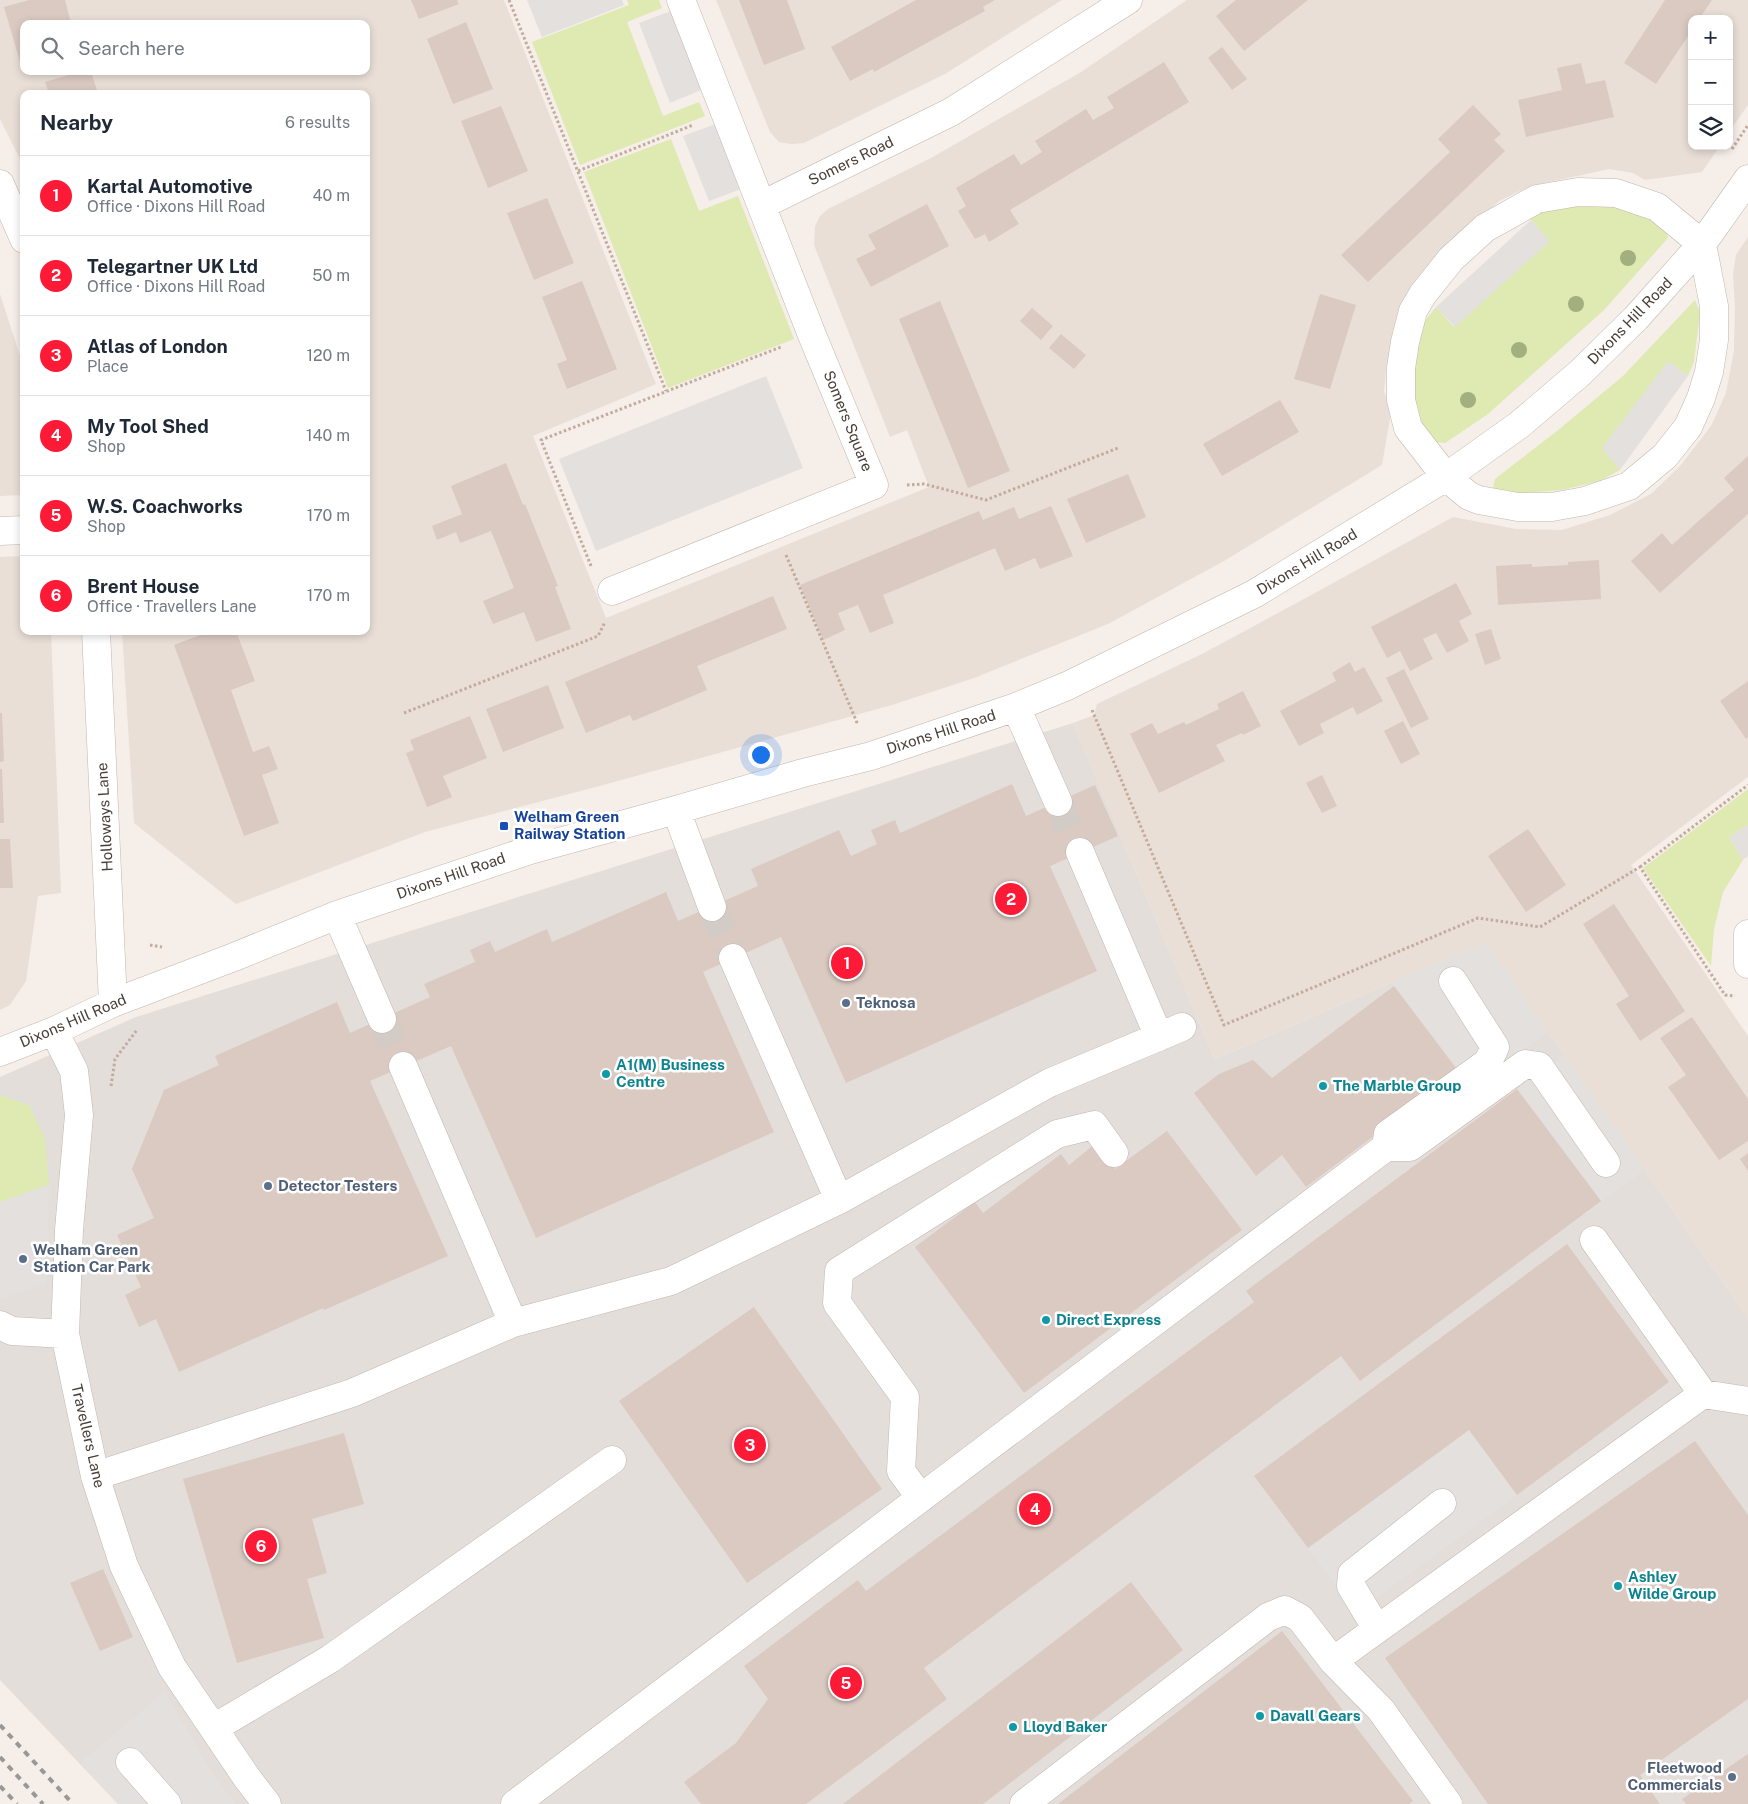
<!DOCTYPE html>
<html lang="en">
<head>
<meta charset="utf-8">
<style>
  body { margin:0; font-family:"Public Sans",sans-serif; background:#f6f6f7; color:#1f2937 }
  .controls { position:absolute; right:15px; top:15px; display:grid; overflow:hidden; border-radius:10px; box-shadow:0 2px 8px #0003 }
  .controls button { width:45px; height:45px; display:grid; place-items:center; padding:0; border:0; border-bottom:1px solid #e0e1e3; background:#fff; color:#1f2937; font:25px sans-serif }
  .you { position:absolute; left:760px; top:754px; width:18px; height:18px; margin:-12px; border:4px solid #fff; border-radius:50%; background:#1a73e8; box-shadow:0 0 0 8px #1a73e833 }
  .badge { display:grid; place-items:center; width:32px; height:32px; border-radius:50%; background:#fc1a36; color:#fff; font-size:16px; font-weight:700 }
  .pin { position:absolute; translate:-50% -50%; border:2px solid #fff; box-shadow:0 1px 5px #0006 }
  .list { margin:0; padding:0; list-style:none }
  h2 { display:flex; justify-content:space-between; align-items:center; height:65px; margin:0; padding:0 20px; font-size:21px }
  h2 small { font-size:16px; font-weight:400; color:#747a83 }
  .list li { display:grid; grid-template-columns:32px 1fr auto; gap:15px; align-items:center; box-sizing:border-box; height:80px; padding:0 20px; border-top:1px solid #e0e1e3 }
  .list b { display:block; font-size:19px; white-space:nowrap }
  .list p { margin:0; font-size:16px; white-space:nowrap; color:#747a83 }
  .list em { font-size:16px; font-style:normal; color:#747a83 }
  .icon { flex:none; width:28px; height:28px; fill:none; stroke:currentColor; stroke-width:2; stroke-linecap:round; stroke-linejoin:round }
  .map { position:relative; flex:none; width:1748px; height:1804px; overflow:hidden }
  .search { position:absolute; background:#fff; box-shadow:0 2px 8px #0003; left:20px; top:20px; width:350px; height:55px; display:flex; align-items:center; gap:12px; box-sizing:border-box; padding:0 18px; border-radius:10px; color:#747a83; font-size:19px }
  .panel { position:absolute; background:#fff; box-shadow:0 2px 8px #0003; left:20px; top:90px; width:350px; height:545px; border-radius:10px }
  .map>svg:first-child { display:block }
</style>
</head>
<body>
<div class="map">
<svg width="1748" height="1804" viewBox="0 0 1748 1804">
  <rect width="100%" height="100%" fill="#f5eee9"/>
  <path fill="#e9dfd7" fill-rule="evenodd" d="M0,0H504L656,384L533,436L606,618L929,487L907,430L890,437L814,245L815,226L820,216L828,209L931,158L1081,72L1187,0H1748V105L1729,132V19H1692V146H1720L1702,172L1645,180L1633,173L1609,169L1531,186L1499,201L1431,265L1412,290L1387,362L1384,391L1391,412L1382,465L1224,561L1108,624L974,678L892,705L607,784L425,832L236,904L134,823L122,631H366V94H24V167L0,119ZM24,24H366V71H24Z
    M716,0H1062L945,74L804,143L791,144L779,142L770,132Z
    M1748,237V777L1631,865L1748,1036V1318L1485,942L1215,1059L1073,723L1094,715L1097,704L1204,653L1326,587L1453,517L1516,529L1562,530L1610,515L1651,494L1680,466L1711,426L1726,393L1734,350L1735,307L1733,273L1736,255Z
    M0,294L24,368V495L0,496Z
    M24,556V631H51L61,893L38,896L26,981L10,1005L0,1010V557Z"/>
  <path fill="#e4dedb" d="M1073,723L1215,1059L1485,942L1748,1318V1804H118L0,1680V1077L136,1017Z"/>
  <path fill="#dfe9b2" d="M627,0H659L662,8L627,22L663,116L699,102L705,116L580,165L532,42L629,5Z
    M671,139L699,211L738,196L794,339L668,388L584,172Z
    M1587,197L1664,223L1668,238L1604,310L1488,414L1445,443L1434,442L1421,425L1410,396L1412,364L1424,322L1436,307L1454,327L1549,241L1531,220L1530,214Z
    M1695,300L1700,312L1694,362L1688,376L1669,362L1603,447L1620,470L1600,481L1562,490L1521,493L1493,488L1495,479L1557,431L1623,376Z
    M1748,789V825L1729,837L1743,860L1723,892L1714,929L1711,966L1643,868Z
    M0,1095L29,1105L45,1139L49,1185L0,1202Z"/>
  <path fill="#e3e0de" d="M527,0H622L624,5L542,37Z
    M671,11L701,90L670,103L639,23Z
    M716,124L741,189L709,201L683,136Z
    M1531,220L1550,241L1455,327L1436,307Z
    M1668,361L1688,376L1620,470L1602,448Z
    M766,376L803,468L596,551L559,459Z
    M1748,825V856L1743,860L1729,837Z
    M1485,942L1548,1032L1472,1085L1391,982Z
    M1564,1055L1645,1170L1601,1201L1517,1089Z
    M49,1185L46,1284L0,1299V1202Z
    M1469,1430L1517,1495L1356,1613L1308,1548Z
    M164,1691L214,1776L236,1804H118L80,1762L138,1715Z"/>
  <path fill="#dacac2" d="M29,0H65L71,23L24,24L23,72L4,7Z
    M411,0H457L459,4L419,19Z
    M739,0H787L805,49L764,65Z
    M916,0H995L983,7L985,11L874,72L873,69L850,81L831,47Z
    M1236,0H1308L1244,51L1216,16Z
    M1665,0H1712L1699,19H1692V30L1656,84L1624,63Z
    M466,22L493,89L453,104L427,39Z
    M1222,47L1247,79L1232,90L1208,58Z
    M1164,62L1189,102L1010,210L1019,224L989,242L985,234L975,239L958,211L966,206L956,188L1014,154L1021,165L1042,152L1035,141L1086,109L1093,120L1102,115L1114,108L1107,97Z
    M1581,63L1586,84L1605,80L1614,117L1526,137L1518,100L1562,90L1557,68Z
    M82,71H91L98,94H49L45,82Z
    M1473,105L1501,134L1494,140L1505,151L1368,282L1341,255L1450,152L1438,139Z
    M501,106L528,171L488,188L461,121Z
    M547,198L574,263L534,280L507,213Z
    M927,204L949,246L871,287L856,259L876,249L868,235Z
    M582,281L617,369L567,389L557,364L567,360L542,297Z
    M1320,294L1356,305L1330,389L1294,379Z
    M940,301L1010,471L968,488L899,319Z
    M1032,308L1053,326L1041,340L1020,321Z
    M1061,334L1086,355L1074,369L1049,348Z
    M1280,400L1299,432L1222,476L1203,444Z
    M1748,456V514L1660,593L1631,561L1662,533L1672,545L1703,517L1734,490L1724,478Z
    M506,463L523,505L525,504L558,586L555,587L571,629L536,642L524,612L493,624L483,601L514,588L491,531L460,543L456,532L437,540L432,526L462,514L451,486Z
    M1128,474L1146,517L1086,543L1067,499Z
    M1051,506L1073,556L1040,569L1035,558L1005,571L995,548L883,595L894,623L870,633L858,605L838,613L845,630L823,640L800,585L979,511L983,520L1014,507L1019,519Z
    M1599,560L1601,599L1498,605L1496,566L1532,564V567L1568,565V562Z
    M1456,583L1472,614L1459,621L1469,641L1447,653L1436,633L1423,639L1433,659L1410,671L1400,651L1387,658L1371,627Z
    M773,596L787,629L697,666L707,690L633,721L630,715L586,733L565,682Z
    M1491,629L1501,659L1485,665L1475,634Z
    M211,631H236L255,681L231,690L253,752L269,746L278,769L262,775L279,823L244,836L174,645Z
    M1350,662L1355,672L1364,667L1383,701L1357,715L1353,707L1320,724L1324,733L1299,746L1280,711L1336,681L1332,673Z
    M1404,669L1429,719L1411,728L1386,678Z
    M1748,681V737L1746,739L1720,701Z
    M548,685L564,728L503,752L486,709Z
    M1243,691L1261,726L1243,735L1242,733L1216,745L1225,761L1159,793L1130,734L1152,723L1158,734L1184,722L1186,725L1219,709L1217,704Z
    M0,713H2L4,761L0,762Z
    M470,716L487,758L443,776L452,797L427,807L406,753L414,750L410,740Z
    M1403,721L1420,754L1401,764L1384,731Z
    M0,769H2L4,823H0Z
    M1322,775L1337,806L1322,813L1306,783Z
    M1012,784L1026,816L1095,785L1118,836L1050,866L1097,971L846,1083L781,937L703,972L774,1132L536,1238L451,1046L370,1081L448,1256L324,1310L323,1308L179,1372L156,1319L139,1327L125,1295L141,1287L117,1235L154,1218L132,1169L164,1090L219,1065L215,1056L337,1002L350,1033L430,997L424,984L475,962L470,950L490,941L495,952L547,929L552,942L666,892L678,921L758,886L751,869L839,830L851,856L877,844L871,830L895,820L900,833Z
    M1528,829L1566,885L1526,912L1488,856Z
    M0,839H10L13,888H0Z
    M1614,904L1685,1011L1640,1041L1616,1004L1629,996L1583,924Z
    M1394,986L1459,1072L1306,1187L1282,1155L1256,1176L1194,1093L1219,1074L1253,1060L1272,1078Z
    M1692,1017L1748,1099V1141L1719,1160L1668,1087L1686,1075L1660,1038Z
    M1517,1089L1601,1201L1360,1381L1341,1356L924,1668L947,1699L806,1804H701L684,1782L736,1743L768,1699L744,1666L858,1580L866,1591L1254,1302L1246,1291Z
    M1167,1131L1242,1230L1024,1393L915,1247L975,1202L983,1213L1061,1154L1069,1165L1095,1144L1115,1169Z
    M1748,1153V1171L1740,1159Z
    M1567,1244L1669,1382L1517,1495L1469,1430L1308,1548L1254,1476Z
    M754,1307L882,1489L747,1583L619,1401Z
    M344,1433L364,1504L312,1519L327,1573L307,1579L324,1638L237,1663L183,1479Z
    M1695,1441L1748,1515V1699L1640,1775L1660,1804H1488L1385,1658Z
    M103,1569L133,1637L100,1651L70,1583Z
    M1131,1582L1183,1650L983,1804H843Z
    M1282,1631L1413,1801L1409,1804H1058Z
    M1748,1754V1804H1686L1682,1799Z"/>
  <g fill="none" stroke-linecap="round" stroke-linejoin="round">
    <path stroke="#d3cbc5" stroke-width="28" stroke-dasharray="28 14" stroke-linecap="butt" d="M1058,802L1080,852
      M712,907L733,958
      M382,1019L403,1066"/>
    <g stroke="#c4b6af" stroke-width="29">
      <path id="minor" d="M0,184L24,239
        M1578,192L1616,193L1657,207L1702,244L1714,306V340L1709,372L1701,398L1688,427L1665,456L1629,486L1585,501L1552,507H1518L1479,500L1469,496L1446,477L1408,428L1401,400V368L1405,342L1413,311L1423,294L1451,259L1485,228L1537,199Z
        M762,205L951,112L1128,0
        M0,531L24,530
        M612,591L874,485L812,335L681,0
        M96,631L113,1003
        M1016,707L1058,802
        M676,810L712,907
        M1080,852L1159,1037
        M337,915L382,1019
        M1748,934V964
        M733,958L839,1200
        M54,1031L74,1071L79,1115L69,1230L65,1334L95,1476L124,1566L172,1667L247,1778L267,1804
        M0,1052L54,1031L113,1003L234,957L337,915L530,850L676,810L803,773L871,756L1016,707L1067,686L1254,594L1446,477L1519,425L1580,373L1636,318L1702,244L1748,179
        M403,1066L513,1323
        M1386,1147L1388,1134L1488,1062L1495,1047L1453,981
        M1594,1240L1703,1394
        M0,1325L12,1331L65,1334
        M95,1476L352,1393L513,1323L671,1281L839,1200L1049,1083L1182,1027
        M921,1498L901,1471L905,1397L837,1303L839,1271L1057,1134L1094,1125L1114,1153
        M1377,1629L1351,1586L1352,1574L1442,1503
        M1333,1661L1703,1394L1748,1401
        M214,1728L330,1659L612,1460
        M130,1762L167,1804
        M515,1804L1386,1147H1410L1525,1064L1539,1066L1606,1163
        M1024,1804L1268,1617L1285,1610L1300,1618L1333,1661L1381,1710L1448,1804"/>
    </g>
    <path stroke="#c3ab9d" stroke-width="3" stroke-dasharray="2.5 2.5" stroke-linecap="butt" d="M509,0L666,391
      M1732,149L1748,125
      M578,171L693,125
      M907,485L924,484L986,500L1118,448
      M786,555L858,725
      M591,566L541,440L781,347
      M1092,710L1224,1025L1478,918L1540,927L1640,867L1725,995L1735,996
      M404,713L598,636L605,622
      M1640,867L1748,785
      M150,945L162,947
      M111,1086L115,1059L137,1030"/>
    <use href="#minor" stroke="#fff" stroke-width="28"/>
    <path stroke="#989898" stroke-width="4" stroke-dasharray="6 6" stroke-linecap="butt" d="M0,1725L73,1804
      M0,1757L43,1804
      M0,1786L17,1804"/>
  </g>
  <g fill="#a2af7f">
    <circle cx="1628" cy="258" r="8"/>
    <circle cx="1576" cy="304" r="8"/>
    <circle cx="1519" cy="350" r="8"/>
    <circle cx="1468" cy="400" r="8"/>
  </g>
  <rect fill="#1a4fb4" stroke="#fff" stroke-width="2" x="499" y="821" width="10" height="10" rx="2.5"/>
  <g fill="#5c6f8a" stroke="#fff" stroke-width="2">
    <circle cx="846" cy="1003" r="5"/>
    <circle cx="268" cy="1186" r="5"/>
    <circle cx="23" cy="1259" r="5"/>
    <circle cx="1732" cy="1777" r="5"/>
  </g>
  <g fill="#0f9aa8" stroke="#fff" stroke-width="2">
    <circle cx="606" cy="1074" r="5"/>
    <circle cx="1323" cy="1086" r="5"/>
    <circle cx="1046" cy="1320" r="5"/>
    <circle cx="1618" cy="1586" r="5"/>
    <circle cx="1260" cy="1716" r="5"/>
    <circle cx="1013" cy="1727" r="5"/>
  </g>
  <g text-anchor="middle" stroke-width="5" stroke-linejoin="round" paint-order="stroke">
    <g font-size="15" fill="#493d37" stroke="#fff">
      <text transform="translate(851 161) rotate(-26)" y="5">Somers Road</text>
      <text transform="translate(1630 321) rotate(-46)" y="5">Dixons Hill Road</text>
      <text transform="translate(848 421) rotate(68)" y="5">Somers Square</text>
      <text transform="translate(1307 562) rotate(-31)" y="5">Dixons Hill Road</text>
      <text transform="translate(941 732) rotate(-18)" y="5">Dixons Hill Road</text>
      <text transform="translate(105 817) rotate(-93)" y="5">Holloways Lane</text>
      <text transform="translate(451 876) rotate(-19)" y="5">Dixons Hill Road</text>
      <text transform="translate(73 1021) rotate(-23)" y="5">Dixons Hill Road</text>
      <text transform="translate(88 1436) rotate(77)" y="5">Travellers Lane</text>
    </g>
    <g font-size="15" font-weight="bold" fill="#164399" stroke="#fff" text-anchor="start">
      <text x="514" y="822">Welham Green<tspan x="514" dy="17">Railway Station</tspan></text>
    </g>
    <g font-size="15" font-weight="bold" fill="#4e5e75" stroke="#fff" text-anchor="start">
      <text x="856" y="1008">Teknosa</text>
      <text x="278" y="1191">Detector Testers</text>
      <text x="33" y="1255">Welham Green<tspan x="33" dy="17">Station Car Park</tspan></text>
      <text x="1722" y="1773" text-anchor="end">Fleetwood<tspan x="1722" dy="17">Commercials</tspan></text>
    </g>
    <g font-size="15" font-weight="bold" fill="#0d838f" stroke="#fff" text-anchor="start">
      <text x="616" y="1070">A1(M) Business<tspan x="616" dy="17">Centre</tspan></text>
      <text x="1333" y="1091">The Marble Group</text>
      <text x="1056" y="1325">Direct Express</text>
      <text x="1628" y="1582">Ashley<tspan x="1628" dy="17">Wilde Group</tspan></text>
      <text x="1270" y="1721">Davall Gears</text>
      <text x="1023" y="1732">Lloyd Baker</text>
    </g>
  </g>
</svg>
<div class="controls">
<button>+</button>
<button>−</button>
<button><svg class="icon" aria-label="layers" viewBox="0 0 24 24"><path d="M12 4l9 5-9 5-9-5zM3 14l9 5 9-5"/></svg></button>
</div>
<div class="you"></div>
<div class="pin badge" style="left:847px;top:963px">1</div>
<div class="pin badge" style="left:1011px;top:899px">2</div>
<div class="pin badge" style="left:750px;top:1445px">3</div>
<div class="pin badge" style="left:1035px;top:1509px">4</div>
<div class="pin badge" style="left:846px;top:1683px">5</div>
<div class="pin badge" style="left:261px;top:1546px">6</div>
<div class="search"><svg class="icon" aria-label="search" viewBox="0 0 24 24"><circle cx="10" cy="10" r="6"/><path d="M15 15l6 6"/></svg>Search here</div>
<section class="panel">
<h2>Nearby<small>6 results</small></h2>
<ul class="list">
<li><span class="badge">1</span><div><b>Kartal Automotive</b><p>Office · Dixons Hill Road</p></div><em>40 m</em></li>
<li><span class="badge">2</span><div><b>Telegartner UK Ltd</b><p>Office · Dixons Hill Road</p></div><em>50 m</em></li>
<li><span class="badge">3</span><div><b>Atlas of London</b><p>Place</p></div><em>120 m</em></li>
<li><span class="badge">4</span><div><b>My Tool Shed</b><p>Shop</p></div><em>140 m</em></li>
<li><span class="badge">5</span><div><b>W.S. Coachworks</b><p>Shop</p></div><em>170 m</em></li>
<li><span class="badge">6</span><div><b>Brent House</b><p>Office · Travellers Lane</p></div><em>170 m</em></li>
</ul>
</section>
</div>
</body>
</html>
